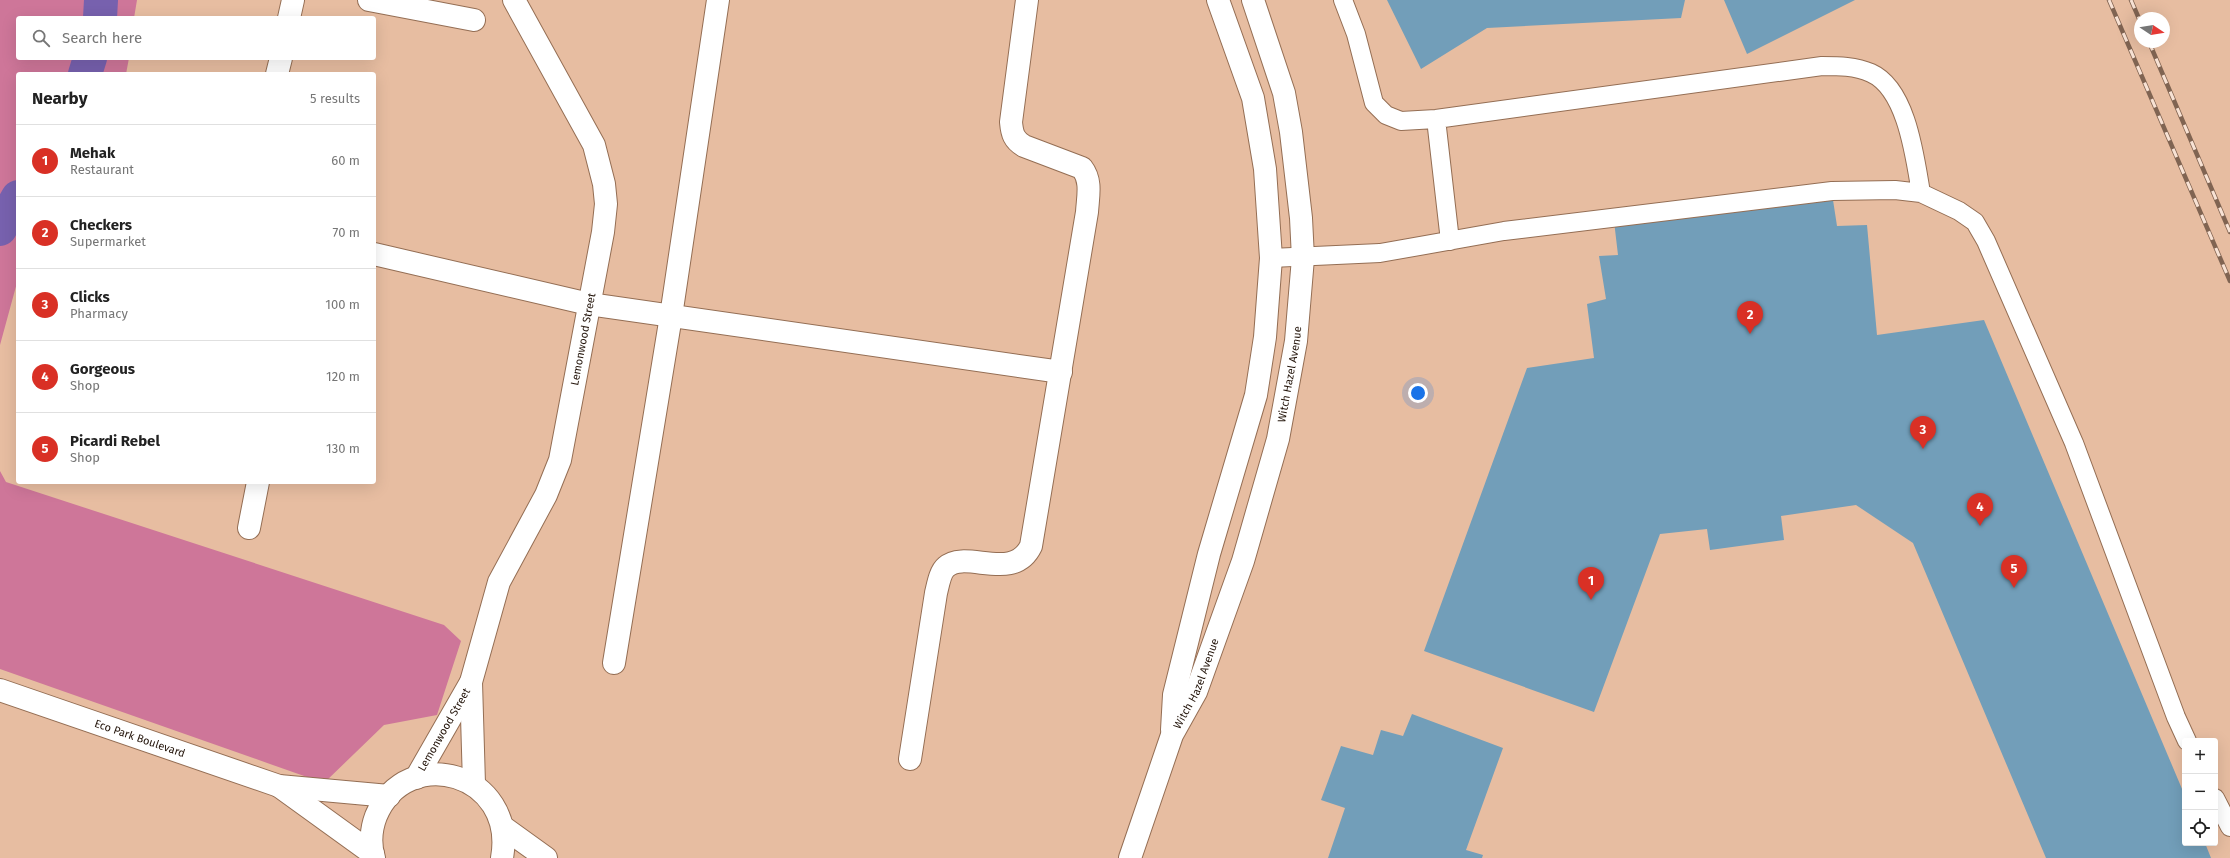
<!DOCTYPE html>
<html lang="en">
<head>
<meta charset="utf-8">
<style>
  body { margin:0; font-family:"Fira Sans",sans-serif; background:#f2f2f2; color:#222 }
  .controls { position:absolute; right:12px; bottom:12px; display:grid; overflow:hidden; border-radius:4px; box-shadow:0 4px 16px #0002 }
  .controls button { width:36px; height:36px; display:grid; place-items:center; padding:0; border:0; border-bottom:1px solid #e0e0e0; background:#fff; color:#222; font:20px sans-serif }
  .compass { position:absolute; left:2134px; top:12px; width:36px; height:36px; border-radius:50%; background:#fff; box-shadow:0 4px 16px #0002; rotate:102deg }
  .you { position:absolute; left:1418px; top:393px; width:14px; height:14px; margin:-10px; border:3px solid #fff; border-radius:50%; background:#1a73e8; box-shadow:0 0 0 6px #1a73e833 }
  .badge { display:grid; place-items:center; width:26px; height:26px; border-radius:50%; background:#d93025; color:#fff; font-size:13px; font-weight:700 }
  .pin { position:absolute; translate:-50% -33px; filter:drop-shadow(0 1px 2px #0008) }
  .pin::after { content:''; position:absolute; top:21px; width:14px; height:12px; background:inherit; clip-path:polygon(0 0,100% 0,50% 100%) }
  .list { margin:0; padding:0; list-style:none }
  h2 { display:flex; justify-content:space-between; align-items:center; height:52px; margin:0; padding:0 16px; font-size:17px }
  h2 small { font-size:13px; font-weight:400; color:#767676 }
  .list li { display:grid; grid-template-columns:26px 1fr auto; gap:12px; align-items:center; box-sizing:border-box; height:72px; padding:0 16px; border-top:1px solid #e0e0e0 }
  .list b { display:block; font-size:15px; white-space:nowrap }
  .list p { margin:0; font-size:13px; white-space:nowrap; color:#767676 }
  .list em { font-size:13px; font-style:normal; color:#767676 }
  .icon { flex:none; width:22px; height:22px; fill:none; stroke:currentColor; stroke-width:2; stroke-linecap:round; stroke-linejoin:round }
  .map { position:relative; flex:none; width:2230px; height:858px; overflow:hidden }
  .search { position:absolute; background:#fff; box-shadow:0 4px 16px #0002; left:16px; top:16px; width:360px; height:44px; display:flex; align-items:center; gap:10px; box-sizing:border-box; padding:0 14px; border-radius:4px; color:#767676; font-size:15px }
  .panel { position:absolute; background:#fff; box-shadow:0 4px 16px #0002; left:16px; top:72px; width:360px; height:412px; border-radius:4px }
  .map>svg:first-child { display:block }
</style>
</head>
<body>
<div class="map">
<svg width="2230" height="858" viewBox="0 0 2230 858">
  <rect width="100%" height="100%" fill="#e7bda1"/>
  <path fill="#ce7699" d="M0,0H137L134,18H18V58H129L126,74H18V279L0,345Z
    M0,471L6,482L444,625L461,641L437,715L384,725L324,783L0,669Z"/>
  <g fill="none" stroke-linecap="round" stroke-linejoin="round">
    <path stroke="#7761ae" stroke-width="34" d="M100,18L101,0
      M85,74L90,58
      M0,229L18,197"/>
  </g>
  <path fill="#729eb9" d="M1387,0H1685L1681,18L1487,28L1421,69Z
    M1724,0H1855L1747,54Z
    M1833,200L1837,226L1867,225L1877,335L1984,320L2185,796V843H2205L2211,858H2046L1913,543L1856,505L1781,516L1784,540L1710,550L1707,529L1660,534L1594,712L1424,651L1527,368L1594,358L1587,304L1606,299L1599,256L1618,255L1614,221Z
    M1412,714L1503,748L1466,850L1483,855L1482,858H1328L1345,808L1321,800L1341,746L1373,755L1381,730L1403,736Z"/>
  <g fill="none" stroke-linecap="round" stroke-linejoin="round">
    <g stroke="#946e54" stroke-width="20">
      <path id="lane" d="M1343,0L1356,34L1374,103L1386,115L1401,121L1436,119L1822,66C1839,66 1855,66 1871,73C1907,89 1915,158 1921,193
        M1436,119L1450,241
        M1271,258L1380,253L1504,231L1832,191L1895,190L1921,193L1959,211L1975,222L1986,241L2074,443L2176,717L2187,741
        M2215,798L2230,827"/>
    </g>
    <g stroke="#946e54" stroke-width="24">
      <g id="street">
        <path d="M369,0L474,20"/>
        <path d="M289,18L293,0"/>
        <path d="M277,74L281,58"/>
        <path d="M374,254L589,304L1061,372"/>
        <path d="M249,528L258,482"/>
        <path d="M614,663L671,316L718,0"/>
        <path d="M471,682L474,784"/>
        <path id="s1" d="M0,690L279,786L389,796"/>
        <path d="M910,759L936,593C938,585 940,572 946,567C966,549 1013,583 1031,546L1087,212C1088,196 1092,181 1082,168L1024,146C1014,140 1012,134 1011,122L1027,0"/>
        <path id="s2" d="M416,778L471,682L499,582L546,495L560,460L603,232L606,204L604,184L594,145L514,0"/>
        <path d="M279,786L373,854"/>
        <path d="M503,827L546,858"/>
        <path d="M374,858C370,845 371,829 376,816C407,742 517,773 502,858"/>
      </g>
    </g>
    <g stroke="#946e54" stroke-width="24">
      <g id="secondary">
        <path d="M1172,730L1174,695L1209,554L1256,395L1265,337L1271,258L1265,169L1253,98L1218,0"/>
        <path id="s3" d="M1130,858L1172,735L1196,692L1243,561L1278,439L1296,341L1303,258L1301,218L1291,132L1284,93L1253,0"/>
      </g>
    </g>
    <use href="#lane" stroke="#fff" stroke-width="18"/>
    <use href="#street" stroke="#fff" stroke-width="22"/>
    <use href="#secondary" stroke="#fff" stroke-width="22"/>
    <g stroke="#806452" stroke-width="4.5">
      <path id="rail" d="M2109,0L2230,281
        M2131,0L2140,21
        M2149,42L2230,232"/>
    </g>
    <use href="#rail" stroke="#f8e2d4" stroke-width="3" stroke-dasharray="9" stroke-linecap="butt"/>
  </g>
  <g text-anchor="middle" stroke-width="3.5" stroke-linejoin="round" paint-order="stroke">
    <g font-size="11" fill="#23140a" stroke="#f8e2d4">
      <text dy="4" stroke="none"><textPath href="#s2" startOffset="474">Lemonwood Street</textPath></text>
      <text dy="4" stroke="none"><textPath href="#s3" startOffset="511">Witch Hazel Avenue</textPath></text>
      <text dy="4" stroke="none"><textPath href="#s3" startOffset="187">Witch Hazel Avenue</textPath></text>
      <text dy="4" stroke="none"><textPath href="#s2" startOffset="56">Lemonwood Street</textPath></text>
      <text dy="4" stroke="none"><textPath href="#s1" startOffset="148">Eco Park Boulevard</textPath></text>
    </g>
  </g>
</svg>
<div class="controls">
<button>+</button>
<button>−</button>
<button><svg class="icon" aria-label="locate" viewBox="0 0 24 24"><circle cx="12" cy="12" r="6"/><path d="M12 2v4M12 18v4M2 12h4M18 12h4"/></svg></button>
</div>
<svg class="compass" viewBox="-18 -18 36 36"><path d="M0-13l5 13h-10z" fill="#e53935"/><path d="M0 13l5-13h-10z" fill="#767676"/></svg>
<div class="you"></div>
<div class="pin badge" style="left:1591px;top:600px">1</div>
<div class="pin badge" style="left:1750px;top:334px">2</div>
<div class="pin badge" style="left:1923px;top:449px">3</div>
<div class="pin badge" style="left:1980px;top:526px">4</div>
<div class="pin badge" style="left:2014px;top:588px">5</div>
<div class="search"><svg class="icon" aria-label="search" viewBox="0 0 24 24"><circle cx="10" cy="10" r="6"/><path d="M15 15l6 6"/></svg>Search here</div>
<section class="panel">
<h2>Nearby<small>5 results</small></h2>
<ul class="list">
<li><span class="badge">1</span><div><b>Mehak</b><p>Restaurant</p></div><em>60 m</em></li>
<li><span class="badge">2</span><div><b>Checkers</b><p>Supermarket</p></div><em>70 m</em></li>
<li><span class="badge">3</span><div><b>Clicks</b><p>Pharmacy</p></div><em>100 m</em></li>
<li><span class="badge">4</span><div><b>Gorgeous</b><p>Shop</p></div><em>120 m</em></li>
<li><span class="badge">5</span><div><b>Picardi Rebel</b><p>Shop</p></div><em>130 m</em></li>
</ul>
</section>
</div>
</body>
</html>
